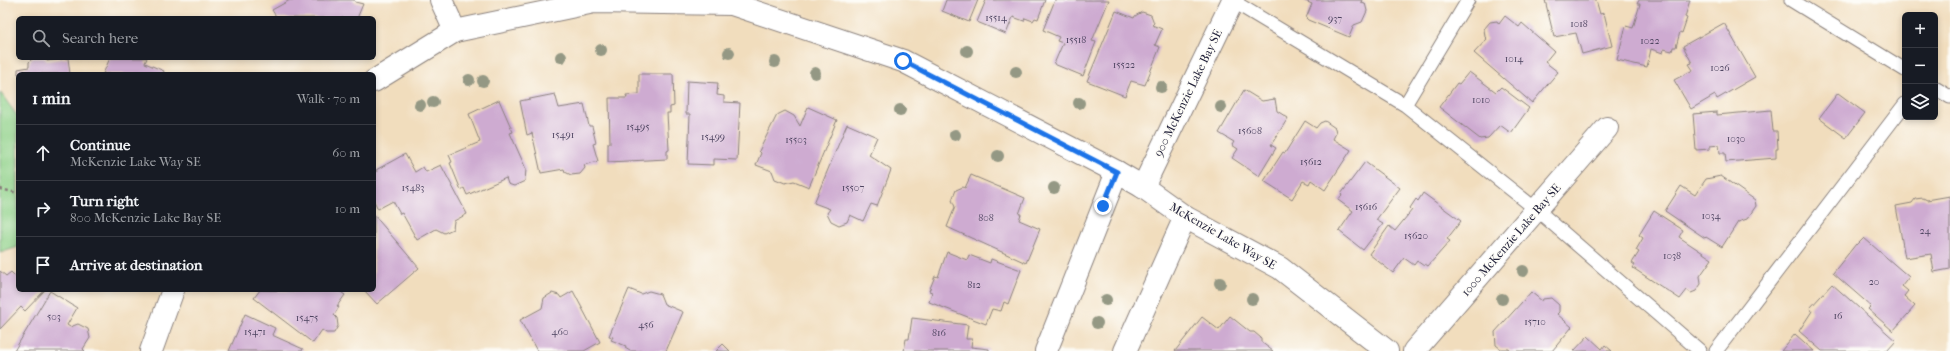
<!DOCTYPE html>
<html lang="en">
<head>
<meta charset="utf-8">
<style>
  body { margin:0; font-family:"IM FELL French Canon",serif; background:#242831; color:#f1f3f6 }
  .controls { position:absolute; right:12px; top:12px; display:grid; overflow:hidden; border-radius:6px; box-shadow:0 2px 6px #0003 }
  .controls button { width:36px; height:36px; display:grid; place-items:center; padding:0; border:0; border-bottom:1px solid #363941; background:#171b24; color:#f1f3f6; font:20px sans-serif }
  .stop { position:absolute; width:12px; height:12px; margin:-9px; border:3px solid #1a73e8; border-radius:50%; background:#fff }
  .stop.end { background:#1a73e8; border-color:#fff; box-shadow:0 1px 4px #0008 }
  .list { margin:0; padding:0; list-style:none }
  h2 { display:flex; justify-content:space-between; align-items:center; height:52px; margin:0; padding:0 16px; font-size:17px }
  h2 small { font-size:13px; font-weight:400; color:#9ea1a6 }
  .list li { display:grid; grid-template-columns:26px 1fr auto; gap:12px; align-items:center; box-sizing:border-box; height:56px; padding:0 16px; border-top:1px solid #363941 }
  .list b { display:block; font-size:15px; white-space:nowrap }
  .list p { margin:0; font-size:13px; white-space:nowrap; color:#9ea1a6 }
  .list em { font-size:13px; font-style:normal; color:#9ea1a6 }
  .icon { flex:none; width:22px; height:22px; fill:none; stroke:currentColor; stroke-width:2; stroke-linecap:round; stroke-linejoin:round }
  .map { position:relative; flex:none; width:1950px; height:351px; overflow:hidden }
  .search { position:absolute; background:#171b24; box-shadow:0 2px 6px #0003; left:16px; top:16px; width:360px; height:44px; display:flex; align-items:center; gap:10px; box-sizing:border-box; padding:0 14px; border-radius:6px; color:#9ea1a6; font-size:15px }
  .panel { position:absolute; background:#171b24; box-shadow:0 2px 6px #0003; left:16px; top:72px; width:360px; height:220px; border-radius:6px }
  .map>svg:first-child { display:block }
</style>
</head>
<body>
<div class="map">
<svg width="1950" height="351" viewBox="0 0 1950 351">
  <rect width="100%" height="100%" fill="#fdfcf7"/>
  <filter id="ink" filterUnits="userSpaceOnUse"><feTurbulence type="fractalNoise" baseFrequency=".025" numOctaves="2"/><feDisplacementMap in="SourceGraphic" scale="8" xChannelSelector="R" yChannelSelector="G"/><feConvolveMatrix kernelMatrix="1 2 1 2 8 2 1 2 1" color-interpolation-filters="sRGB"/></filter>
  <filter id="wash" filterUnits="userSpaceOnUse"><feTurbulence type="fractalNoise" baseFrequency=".012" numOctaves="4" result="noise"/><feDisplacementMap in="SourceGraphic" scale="16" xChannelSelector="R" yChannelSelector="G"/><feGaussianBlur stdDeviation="0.9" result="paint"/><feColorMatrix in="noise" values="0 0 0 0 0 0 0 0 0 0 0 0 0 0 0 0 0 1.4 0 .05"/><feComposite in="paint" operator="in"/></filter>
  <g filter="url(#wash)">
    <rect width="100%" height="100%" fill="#f1ddbd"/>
    <path fill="#8fd189" stroke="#587a62" d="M0,92L18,117V247L0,253Z"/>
    <g id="blocks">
      <path fill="#ceabd1" d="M290,0H354L355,2L363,4L358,16L359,18H277L272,10Z
        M946,0H978L969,22L942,11Z
        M986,0H1045L1038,19L1035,18L1033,21L1025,18L1024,21L1013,17L1006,34L977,22Z
        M1055,0H1109L1092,41L1096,42L1083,76L1054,64L1063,43L1057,41L1059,37L1043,30Z
        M1303,0H1362L1361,2L1365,3L1367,11L1362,22L1354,25L1349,37L1308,20L1306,18L1312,4Z
        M1545,0H1596L1600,14L1604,13L1612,46L1582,54L1576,33L1554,37Z
        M1639,0H1690L1685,17L1687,18L1682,33L1680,32L1676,47H1673L1672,51L1664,49L1663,53L1651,49L1647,67L1617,60L1626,26L1633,28L1640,4H1637Z
        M1116,11L1134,18L1135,16L1142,12L1151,15L1154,23L1152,25L1162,29L1155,45L1160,47L1145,85L1131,81L1125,96L1087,81Z
        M1505,16L1519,27L1522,23L1554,51L1545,62L1558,72L1532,103L1474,53L1487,39L1485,37L1484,29L1490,22L1497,21L1499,24Z
        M1724,23L1755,77L1717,99L1715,95L1691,109L1674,80L1693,70L1689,64L1692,63L1683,46Z
        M33,58H44L47,61L68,58L70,74H18V69L29,67V62Z
        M110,58H147L145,63L164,71L163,74H103Z
        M1469,72L1496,92L1501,87L1529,108L1511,133L1500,125L1488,138L1480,139L1439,107L1457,83L1459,84Z
        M639,74H673L674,106L670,107V113H667L669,150L667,151V159L608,162V143H610L609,98H627L626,95L639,94Z
        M687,81L718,83L717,95L724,96V102L740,103L737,160L714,159V165L688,164L690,114H686Z
        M1244,90L1262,101L1275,99L1277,111L1288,118L1271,145L1276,148L1259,176L1232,158L1238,149L1232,145L1234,142L1219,133Z
        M1838,93L1865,113L1846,138L1819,118Z
        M555,94L559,108L584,104L589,126H592L596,143L593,144L598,161L584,165L585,168L580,174L571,175L565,172L564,169L541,173L532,133L527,135L520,101Z
        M499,100L513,132L510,133L526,169L525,181L514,186L508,184L506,178L467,195L464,188L461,190L450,163L452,162L449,155L480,142L469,114Z
        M808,107L837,120L809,187L794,181L785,183L775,179L772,171L756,165L761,153L759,151L777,115L785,111L794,116L800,126Z
        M1771,110L1773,131H1777L1778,149H1776V158L1726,162L1725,153H1720L1719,145L1710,146V149L1696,150L1693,114L1717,112V115Z
        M1305,121L1316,128L1320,123L1325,121L1335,128L1336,133L1333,139L1351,150L1325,190L1311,180L1309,184L1303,181L1292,199L1264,181L1283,152L1285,153Z
        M847,124L877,137L869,155L891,170L877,206L871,204L863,221L850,215L847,222L839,225L831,221L827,213L830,209L814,203Z
        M405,154L415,172L423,167L426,172L441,165L467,214L454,221L453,229L444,233L436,229L417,240L402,213L400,214L393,201L378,209L374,201V174L377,172L376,170Z
        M1365,162L1400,188L1376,220L1383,224L1363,250L1339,231L1353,211L1338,200L1342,195L1341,194Z
        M971,175L1025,198L1019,214H1021L1019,220L1040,229L1026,263L947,227L955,207L952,200L956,190L963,187L965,188Z
        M1721,176L1755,200L1756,206L1747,219L1738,222L1722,247L1706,237L1705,238L1665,211L1681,186L1695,195L1706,179Z
        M1423,193L1461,221L1447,239L1450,241L1428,266L1425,264L1424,266L1417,261L1414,265L1404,258L1393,273L1369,254L1389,226L1395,231L1412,210L1410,208L1416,199L1418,201Z
        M1950,196V269L1934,272L1931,254L1905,258L1896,206L1912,203L1915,199L1923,198L1927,200Z
        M1654,211L1683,230L1679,237L1712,259L1700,276L1701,284L1696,291L1691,293L1687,290L1680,299L1633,268L1635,265L1632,263L1639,252L1636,250L1643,238L1639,235Z
        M374,215L419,268L377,304L364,290H374Z
        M1864,238L1909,277L1902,286L1908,291L1904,296L1915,306L1893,331L1868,309L1871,306L1833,273L1856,244L1857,245Z
        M947,252L967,260L969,255L990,263L991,259L1021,270L1008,304L1004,302L1001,311L992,309L986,324L929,302L932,292L929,291L935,276L938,277Z
        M0,271L6,276L11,272L15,276L18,273V290H45L25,311L21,307L0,329Z
        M1832,284L1896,341L1887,351H1822L1799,331L1812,311L1810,308Z
        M629,289L641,294L649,291L660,294L664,304L683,312L666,351H630L625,348L626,346L611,340L613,337L609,336Z
        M260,290L298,291L299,290H338L345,295L337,306L339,307L334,315L337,318L338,326L334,333H326L322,330L313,343L254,298Z
        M50,291L77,308L67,325L70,327L78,324L88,329L90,338L83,349L85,351H14Z
        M573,291L600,342L584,351H537L520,320L542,308L544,298L552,293L559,295L561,298Z
        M1531,292L1542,301L1543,299L1551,298L1559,305V312L1557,314L1572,327L1552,351H1510L1509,349H1501L1496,345L1495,332Z
        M245,314L275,328L272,335L303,349L302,351H229Z
        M1230,316L1250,332H1254L1261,338V342L1273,351H1175L1202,317L1219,330Z
        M912,318L968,325L966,339H972L971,347L989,349V351H904L906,339H909Z
        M1795,334L1814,351H1781Z
        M1588,336L1602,349L1605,345L1612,351H1574Z
        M723,344L730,351H716Z"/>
    </g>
  </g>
  <g filter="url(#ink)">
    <use href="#blocks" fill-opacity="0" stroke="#8a807c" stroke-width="1"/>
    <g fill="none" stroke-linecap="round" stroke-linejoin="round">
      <g stroke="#8a807c" stroke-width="15">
        <path id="service" d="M1231,0L1405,105L1537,210L1700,351
          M1791,0L1905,70
          M1935,88L1950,97
          M1405,105L1468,0
          M1716,351L1905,104"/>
      </g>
      <g stroke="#8a807c" stroke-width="24">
        <path id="minor" d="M441,0L455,31
          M1143,187L1233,0
          M1046,351L1117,172
          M1125,351L1185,217
          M1414,351L1607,128"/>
      </g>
      <g stroke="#8a807c" stroke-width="24">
        <path id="tertiary" d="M374,81L455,31L594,2L732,4L903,61L1117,172L1143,187L1185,217L1280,268L1387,351
          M151,351L173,290"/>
      </g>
      <path stroke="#8a807c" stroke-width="2.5" stroke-dasharray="3 3" stroke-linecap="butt" d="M0,189L18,193"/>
      <use href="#service" stroke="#fff" stroke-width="13"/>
      <use href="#minor" stroke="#fff" stroke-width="22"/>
      <use href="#tertiary" stroke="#fff" stroke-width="22"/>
    </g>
    <g fill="#949884">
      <circle cx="601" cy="50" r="6"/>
      <circle cx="967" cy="51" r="6"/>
      <circle cx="729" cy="53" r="6"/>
      <circle cx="561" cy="57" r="6"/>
      <circle cx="775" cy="62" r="6"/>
      <circle cx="1016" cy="72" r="6"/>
      <circle cx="815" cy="73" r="6"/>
      <circle cx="469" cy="80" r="6"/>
      <circle cx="483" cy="81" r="6"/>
      <circle cx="1161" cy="87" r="6"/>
      <circle cx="433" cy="102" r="6"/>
      <circle cx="1079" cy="103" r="6"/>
      <circle cx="420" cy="105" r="6"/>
      <circle cx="1221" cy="107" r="6"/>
      <circle cx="900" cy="110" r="6"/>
      <circle cx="955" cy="135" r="6"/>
      <circle cx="998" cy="156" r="6"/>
      <circle cx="1054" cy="188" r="6"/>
      <circle cx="1523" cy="271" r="6"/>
      <circle cx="1220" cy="283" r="6"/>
      <circle cx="1252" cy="299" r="6"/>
      <circle cx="1502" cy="299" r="6"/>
      <circle cx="1106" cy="300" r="6"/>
      <circle cx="1097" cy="323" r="6"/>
    </g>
  </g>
  <g fill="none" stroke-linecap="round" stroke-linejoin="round" filter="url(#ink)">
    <path stroke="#1a73e8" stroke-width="5" d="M903,61L1117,172L1103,206"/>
  </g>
  <g text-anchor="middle" stroke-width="3" stroke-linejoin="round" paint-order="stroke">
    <g font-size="10" fill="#4d4460">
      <text x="996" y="21">15514</text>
      <text x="1335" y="22">937</text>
      <text x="1579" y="27">1018</text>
      <text x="1076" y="43">15518</text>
      <text x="1650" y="44">1022</text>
      <text x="1514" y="62">1014</text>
      <text x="1124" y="68">15522</text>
      <text x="1720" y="71">1026</text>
      <text x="1481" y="103">1010</text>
      <text x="638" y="130">15495</text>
      <text x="1250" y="134">15608</text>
      <text x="563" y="138">15491</text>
      <text x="713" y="140">15499</text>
      <text x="1736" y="142">1030</text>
      <text x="796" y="143">15503</text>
      <text x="1311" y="165">15612</text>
      <text x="413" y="191">15483</text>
      <text x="853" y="191">15507</text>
      <text x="1366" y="210">15616</text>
      <text x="1711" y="219">1034</text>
      <text x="986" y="221">808</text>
      <text x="1925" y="234">24</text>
      <text x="1416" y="239">15620</text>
      <text x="1672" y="259">1038</text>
      <text x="1874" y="285">20</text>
      <text x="974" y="288">812</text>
      <text x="1838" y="319">16</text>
      <text x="54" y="320">503</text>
      <text x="307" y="321">15475</text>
      <text x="1535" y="325">15710</text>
      <text x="646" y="328">456</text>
      <text x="255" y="335">15471</text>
      <text x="560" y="335">460</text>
      <text x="939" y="336">816</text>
    </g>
    <g font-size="12" fill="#22223b" stroke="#fdfcf7">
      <text transform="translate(1188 93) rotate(-64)" y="4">900 McKenzie Lake Bay SE</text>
      <text transform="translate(1223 236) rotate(30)" y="4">McKenzie Lake Way SE</text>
      <text transform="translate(1511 240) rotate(-49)" y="4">1000 McKenzie Lake Bay SE</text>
    </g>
  </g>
</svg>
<div class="controls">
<button>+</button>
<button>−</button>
<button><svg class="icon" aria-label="layers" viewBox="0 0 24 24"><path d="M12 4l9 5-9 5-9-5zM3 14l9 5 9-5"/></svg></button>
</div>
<div class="stop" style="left:903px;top:61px"></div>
<div class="stop end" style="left:1103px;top:206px"></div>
<div class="search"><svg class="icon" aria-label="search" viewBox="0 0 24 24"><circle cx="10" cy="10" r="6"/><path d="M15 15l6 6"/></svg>Search here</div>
<section class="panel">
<h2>1 min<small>Walk · 70 m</small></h2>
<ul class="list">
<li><svg class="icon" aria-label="ahead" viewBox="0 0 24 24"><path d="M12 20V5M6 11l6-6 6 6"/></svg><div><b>Continue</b><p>McKenzie Lake Way SE</p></div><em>60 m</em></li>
<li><svg class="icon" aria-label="right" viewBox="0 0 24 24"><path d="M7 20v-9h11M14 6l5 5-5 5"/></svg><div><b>Turn right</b><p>800 McKenzie Lake Bay SE</p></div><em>10 m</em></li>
<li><svg class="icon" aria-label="arrive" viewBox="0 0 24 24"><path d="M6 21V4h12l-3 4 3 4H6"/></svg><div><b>Arrive at destination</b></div></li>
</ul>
</section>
</div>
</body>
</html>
